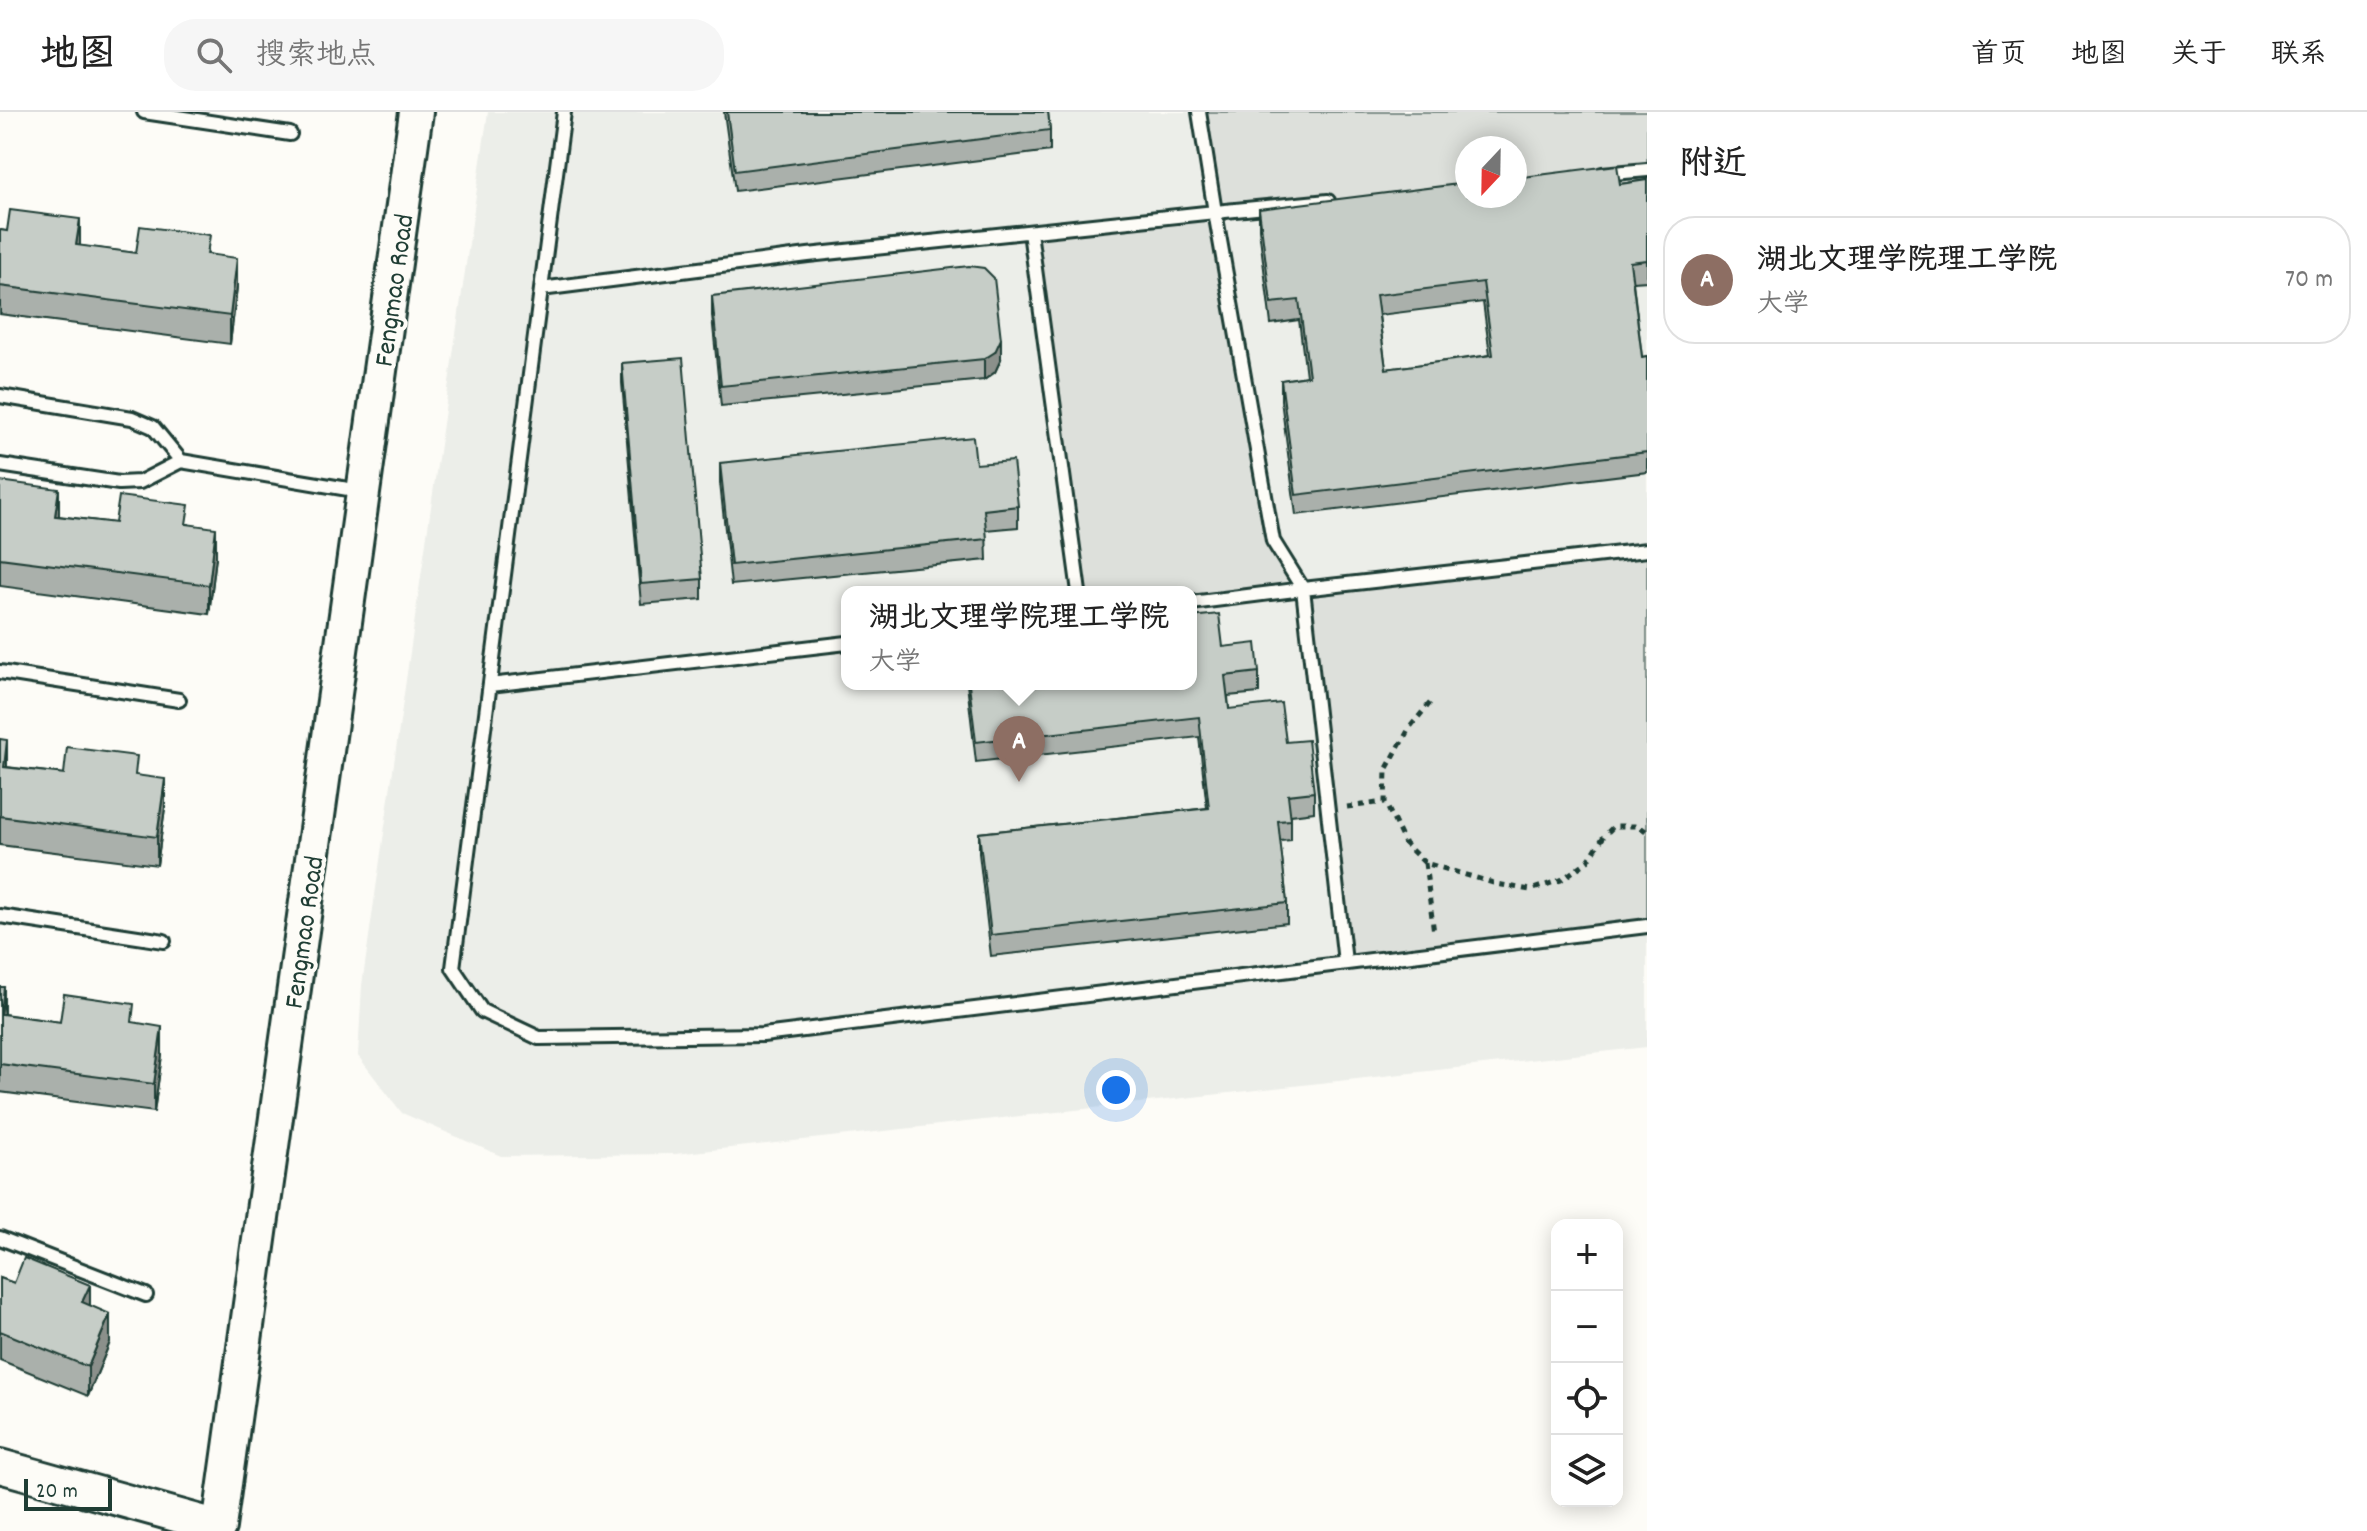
<!DOCTYPE html>
<html lang="zh">
<head>
<meta charset="utf-8">
<style>
  body { margin:0; font-family:Dekko,"LXGW WenKai TC",sans-serif; background:#f6f6f6; color:#222 }
  .controls { position:absolute; right:24px; bottom:24px; display:grid; overflow:hidden; border-radius:16px; box-shadow:0 4px 20px #0003 }
  .controls button { width:72px; height:72px; display:grid; place-items:center; padding:0; border:0; border-bottom:2px solid #e0e0e0; background:#fff; color:#222; font:40px sans-serif }
  .compass { position:absolute; left:1455px; top:24px; width:72px; height:72px; border-radius:50%; background:#fff; box-shadow:0 4px 20px #0003; rotate:202deg }
  .scale { position:absolute; left:24px; bottom:20px; width:88px; box-sizing:border-box; padding-left:8px; border:4px solid #1f3d34; border-top:0; font-size:22px; line-height:28px; white-space:nowrap; color:#1f3d34; -webkit-text-stroke:6px #fdfcf7; paint-order:stroke }
  .you { position:absolute; left:1116px; top:978px; width:28px; height:28px; margin:-20px; border:6px solid #fff; border-radius:50%; background:#1a73e8; box-shadow:0 0 0 12px #1a73e833 }
  .badge { display:grid; place-items:center; width:52px; height:52px; border-radius:50%; background:#111827; color:#fff; font-size:26px; font-weight:700 }
  .pin { position:absolute; translate:-50% -66px; filter:drop-shadow(0 2px 4px #0008) }
  .pin::after { content:''; position:absolute; top:42px; width:28px; height:24px; background:inherit; clip-path:polygon(0 0,100% 0,50% 100%) }
  .popup { position:absolute; left:841px; top:474px; width:356px; height:104px; box-sizing:border-box; display:grid; place-content:center; border-radius:16px; background:#fff; filter:drop-shadow(0 2px 6px #0005); font-size:26px; white-space:nowrap; color:#767676 }
  .popup b { font-size:30px; color:#222 }
  .popup::after { content:''; position:absolute; left:50%; top:100%; margin-left:-16px; border:16px solid transparent; border-top-color:#fff }
  .list { margin:0; padding:0; list-style:none }
  h2 { display:flex; justify-content:space-between; align-items:center; height:104px; margin:0; padding:0 32px; font-size:34px }
  h2 small { font-size:26px; font-weight:400; color:#767676 }
  .list li { display:grid; grid-template-columns:52px 1fr auto; gap:24px; align-items:center; box-sizing:border-box; height:128px; margin:0 16px 16px; padding:0 16px; border:2px solid #e0e0e0; border-radius:32px }
  .list b { display:block; font-size:30px; white-space:nowrap }
  .list p { margin:0; font-size:26px; white-space:nowrap; color:#767676 }
  .list em { font-size:26px; font-style:normal; color:#767676 }
  .icon { flex:none; width:44px; height:44px; fill:none; stroke:currentColor; stroke-width:2; stroke-linecap:round; stroke-linejoin:round }
  .map { position:relative; flex:none; width:1647px; height:1419px; overflow:hidden }
  header { display:flex; align-items:center; gap:48px; box-sizing:border-box; height:112px; padding:0 40px; background:#fff; border-bottom:2px solid #e0e0e0 }
  header strong { font-size:38px }
  nav { display:flex; gap:44px; margin-inline-start:auto; font-size:28px }
  .search { width:560px; height:72px; background:#f6f6f6; display:flex; align-items:center; gap:20px; box-sizing:border-box; padding:0 28px; border-radius:32px; color:#767676; font-size:30px }
  main { display:flex }
  aside { flex:1; background:#fff }
  .map>svg:first-child { display:block }
</style>
</head>
<body>
<header>
<strong>地图</strong>
<div class="search"><svg class="icon" aria-label="search" viewBox="0 0 24 24"><circle cx="10" cy="10" r="6"/><path d="M15 15l6 6"/></svg>搜索地点</div>
<nav><a>首页</a><a>地图</a><a>关于</a><a>联系</a></nav>
</header>
<main>
<div class="map">
<svg width="1647" height="1419" viewBox="0 0 1647 1419">
  <rect width="100%" height="100%" fill="#fdfcf7"/>
  <filter id="ink" filterUnits="userSpaceOnUse"><feTurbulence type="fractalNoise" baseFrequency=".0125" numOctaves="2"/><feDisplacementMap in="SourceGraphic" scale="16" xChannelSelector="R" yChannelSelector="G"/><feConvolveMatrix kernelMatrix="1 2 1 2 8 2 1 2 1" color-interpolation-filters="sRGB"/></filter>
  <g filter="url(#ink)">
    <path fill="#eceee9" fill-rule="evenodd" d="M488,0H1647V935L675,1042L501,1044L402,1001L358,944L362,873ZM1467,36H1515V84H1467ZM847,480H1191V572H847Z"/>
    <path fill="#dde0db" stroke="#7e8e88" stroke-width="2" d="M1199,0H1647V58L1515,70V36H1467V75L1216,100L1273,429L1303,477L1647,438V814L1345,850L1303,478L1191,491V480H1079L1030,120L1215,100Z"/>
    <g fill="none" stroke-linecap="round" stroke-linejoin="round">
      <g stroke="#1f3d34" stroke-width="18">
        <path id="lane" d="M144,0L290,22
          M564,0L453,856L482,899L539,926L763,923L1647,814
          M1199,0L1215,100L1328,89
          M1602,62L1647,58
          M1030,120L1079,480
          M541,177L808,143L1215,100L1273,429L1303,477L1191,491
          M0,284L132,306L153,315L181,349
          M0,353L119,371L140,370L181,349L360,379
          M0,560L179,588
          M490,573L847,531
          M0,804L164,829
          M1345,850L1303,477L1647,438
          M0,1126L146,1183"/>
      </g>
      <g stroke="#1f3d34" stroke-width="38">
        <path id="secondary" d="M0,1354L219,1415L416,0"/>
      </g>
      <path stroke="#1f3d34" stroke-width="5" stroke-dasharray="6 6" stroke-linecap="butt" d="M1430,591L1410,615L1386,658L1385,690L1405,732L1425,751L1497,772L1530,778L1561,768L1588,749L1604,724L1614,714H1639L1647,720
        M1347,695L1385,690
        M1425,751L1434,821"/>
      <use href="#lane" stroke="#fdfcf7" stroke-width="12"/>
      <use href="#secondary" stroke="#fdfcf7" stroke-width="32"/>
    </g>
    <path fill="#aab0ab" stroke="#1f3d34" stroke-width="2" fill-rule="evenodd" d="M724,0H1048L1050,18V39L735,79Z
      M1647,68V169L1633,170L1642,245L1647,244V360L1296,403L1281,288V268L1306,264L1299,208L1271,212L1259,117V97L1620,72ZM1483,190L1490,243L1386,257L1379,203Z
      M0,118L80,134L136,141L210,142L237,175L230,232L0,202Z
      M712,184L1001,247L995,260L984,268L721,294L712,204Z
      M622,251L702,467V487L641,492L622,271Z
      M720,351L976,352L1018,394V415L986,418L987,448L731,473L720,371Z
      M0,369L59,404L115,411L189,412L216,445L209,502L0,474Z
      M1223,535L1259,560V581L1228,584L1229,597L1286,630L1314,680V700L1291,703V728L1280,729L1287,791V811L991,844L979,741V721L1207,696L1199,625L976,650L967,572H1191Z
      M0,627L7,655L64,662L137,664L165,696L157,753L0,733Z
      M0,875L4,902L60,910L134,911L162,943L154,1000L0,980Z
      M0,1166L14,1171L90,1193L110,1230L88,1284L0,1248Z"/>
    <path fill="#8b908b" stroke="#1f3d34" stroke-width="2" d="M80,107V135L76,133Z
      M237,146V175L230,232V204Z
      M1001,227V247L995,260L984,268V247Z
      M59,377V405L55,404Z
      M216,416V445L209,502V473Z
      M7,628V656L4,655Z
      M165,667V696L157,753V725Z
      M4,875V904L1,902Z
      M162,915V943L154,1000V972Z
      M90,1173V1201L82,1190Z
      M110,1202V1230L88,1284V1255Z"/>
    <path fill="#c6cdc7" stroke="#1f3d34" stroke-width="2" fill-rule="evenodd" d="M727,0H1048L1050,18L735,59Z
      M1617,53L1620,72L1647,68V148L1630,150L1642,245L1647,244V340L1296,383L1281,268L1309,264L1299,188L1271,191L1259,97L1467,71V84H1515V66ZM1483,170L1493,243L1386,257L1376,183Z
      M10,98L80,107L76,133L136,141L140,114L210,123L207,142L237,146L230,204L0,174V118L7,119Z
      M969,154L984,156L994,166L1001,227L995,240L984,247L721,274L712,184Z
      M683,246L702,467L641,472L622,251Z
      M973,325L976,352L1013,349L1018,394L984,398L987,427L731,453L720,351Z
      M0,369L59,377L55,404L115,411L119,384L189,393L186,412L216,416L209,473L0,446Z
      M1219,502L1223,535L1256,531L1259,560L1225,564L1229,597L1281,591L1286,630L1308,628L1314,680L1288,683L1291,708L1278,709L1287,791L991,823L979,721L1209,696L1199,605L976,630L969,572H1191V505Z
      M0,627L7,628L4,655L64,662L67,635L137,644L135,663L165,667L157,725L0,704Z
      M0,875H4L1,902L60,910L64,882L134,892L132,910L162,915L154,972L0,952Z
      M24,1146L90,1173L82,1190L110,1202L88,1255L0,1219V1166L14,1171Z"/>
  </g>
  <g text-anchor="middle" stroke-width="8" stroke-linejoin="round" paint-order="stroke">
    <g font-size="28" fill="#1f3d34" stroke="#fdfcf7">
      <text transform="translate(392 178) rotate(-82)" y="10">Fengmao Road</text>
      <text transform="translate(302 820) rotate(-82)" y="10">Fengmao Road</text>
    </g>
  </g>
</svg>
<div class="controls">
<button>+</button>
<button>−</button>
<button><svg class="icon" aria-label="locate" viewBox="0 0 24 24"><circle cx="12" cy="12" r="6"/><path d="M12 2v4M12 18v4M2 12h4M18 12h4"/></svg></button>
<button><svg class="icon" aria-label="layers" viewBox="0 0 24 24"><path d="M12 4l9 5-9 5-9-5zM3 14l9 5 9-5"/></svg></button>
</div>
<svg class="compass" viewBox="-18 -18 36 36"><path d="M0-13l5 13h-10z" fill="#e53935"/><path d="M0 13l5-13h-10z" fill="#767676"/></svg>
<div class="scale">20 m</div>
<div class="you"></div>
<div class="pin badge" style="left:1019px;top:670px;background:#8d6e63">A</div>
<div class="popup"><b>湖北文理学院理工学院</b>大学</div>
</div>
<aside>
<h2>附近<small></small></h2>
<ul class="list">
<li><span class="badge" style="background:#8d6e63">A</span><div><b>湖北文理学院理工学院</b><p>大学</p></div><em>70 m</em></li>
</ul>
</aside>
</main>
</body>
</html>
